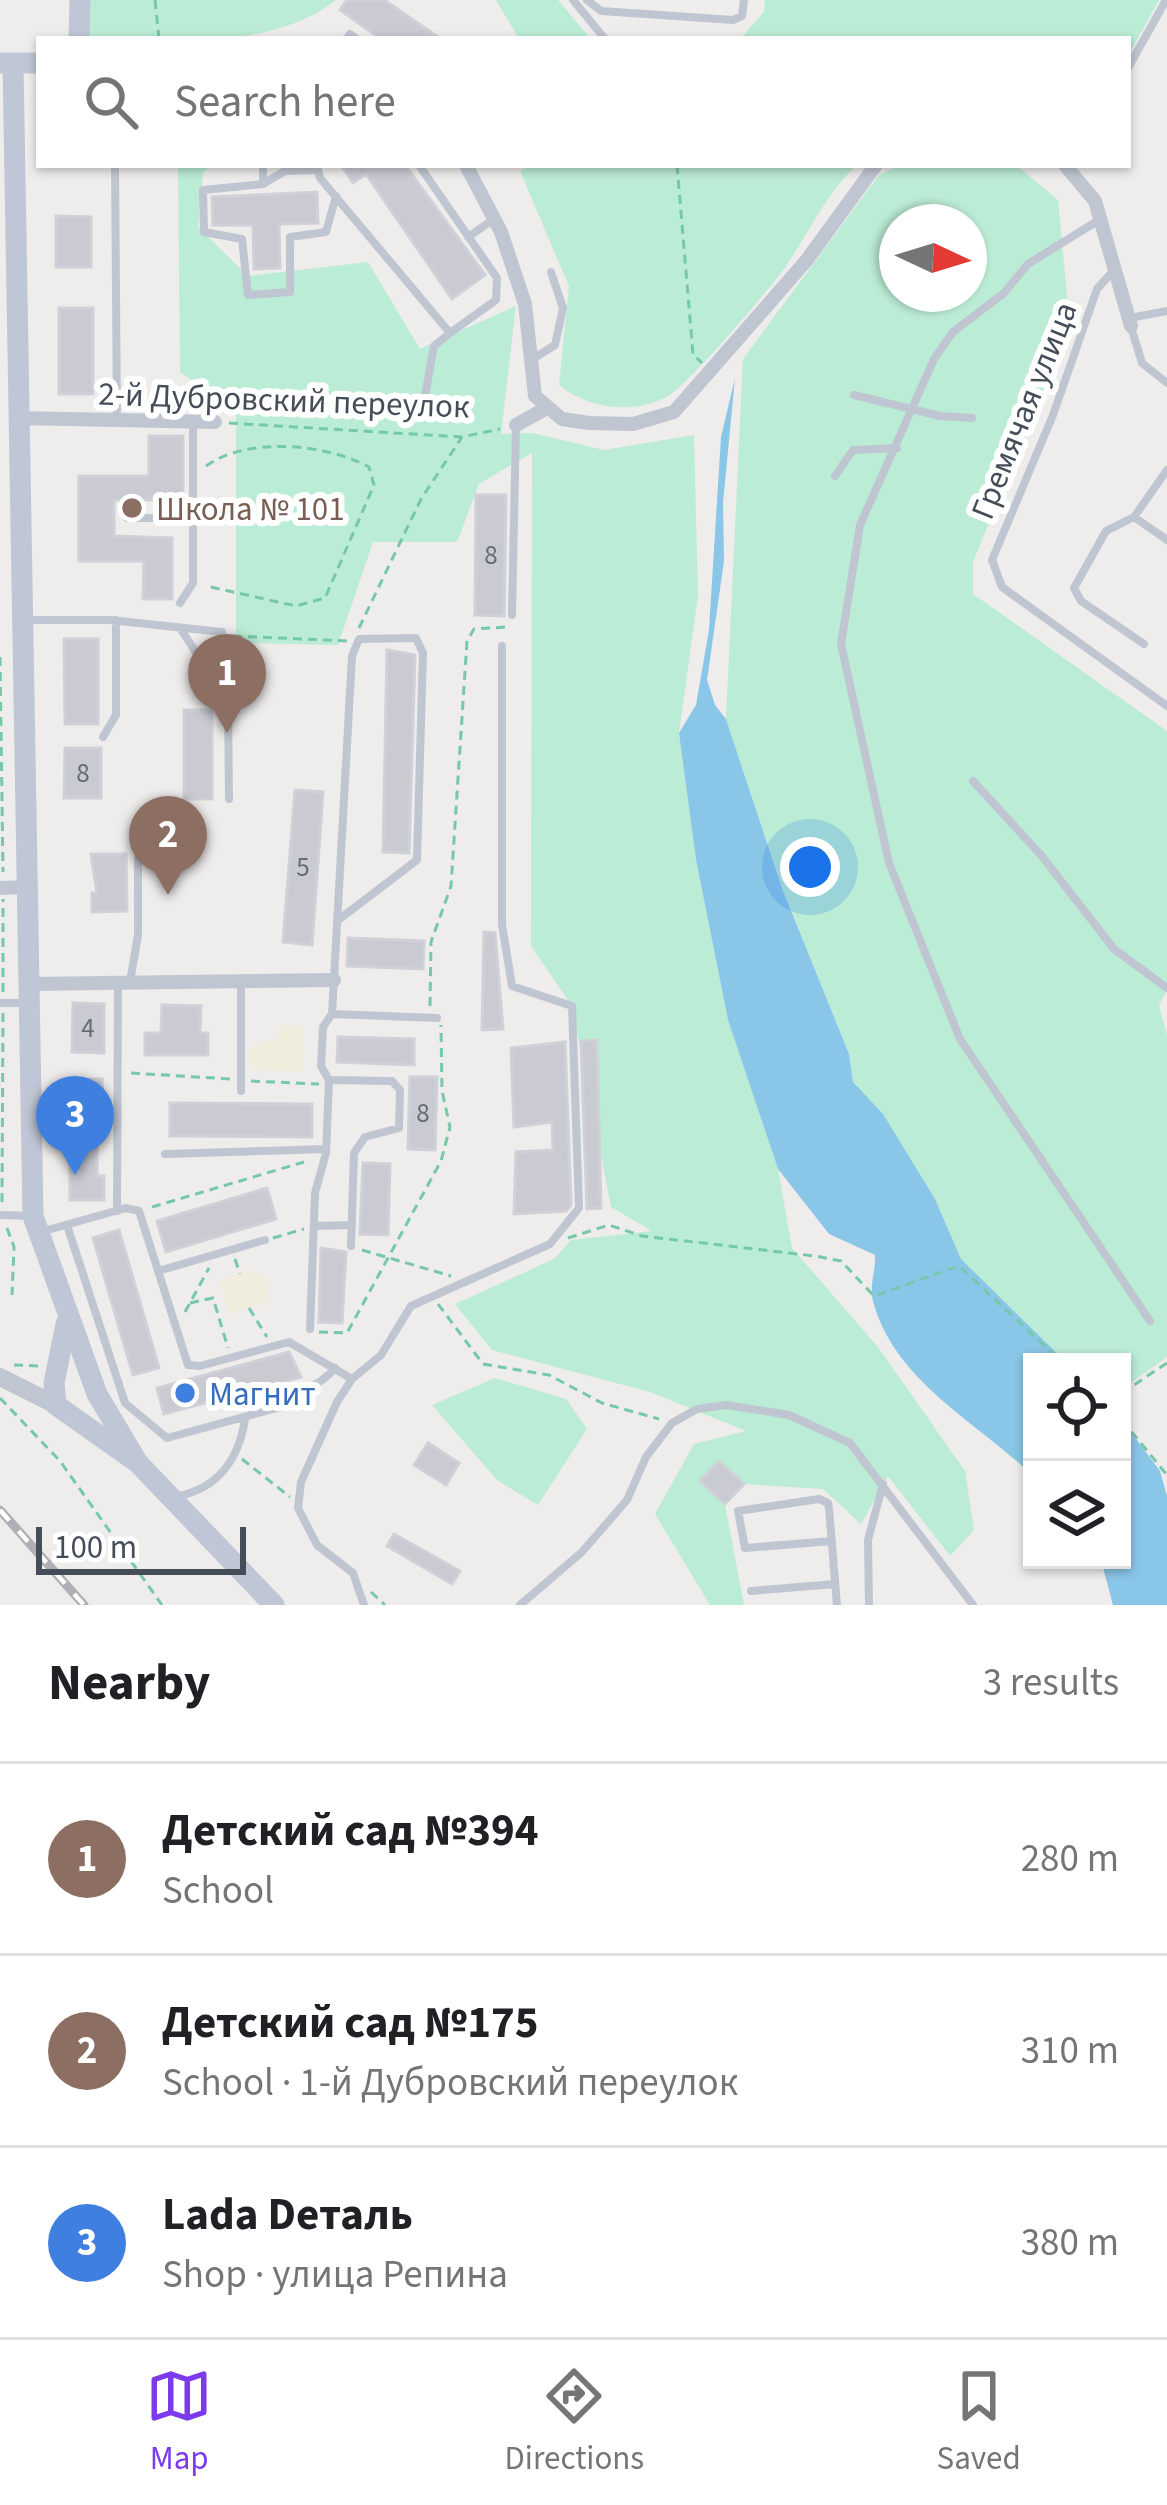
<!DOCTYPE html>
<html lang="en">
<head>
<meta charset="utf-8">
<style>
  body { margin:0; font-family:"Source Sans 3",sans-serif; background:#f6f6f6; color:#202124 }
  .controls { position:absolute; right:36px; bottom:36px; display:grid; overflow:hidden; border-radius:0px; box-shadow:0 3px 9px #0004 }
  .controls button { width:108px; height:108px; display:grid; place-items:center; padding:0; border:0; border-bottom:3px solid #e0e0e0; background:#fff; color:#202124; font:60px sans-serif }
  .compass { position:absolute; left:879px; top:204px; width:108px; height:108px; border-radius:50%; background:#fff; box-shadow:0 3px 9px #0004; rotate:94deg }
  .scale { position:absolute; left:36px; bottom:30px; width:210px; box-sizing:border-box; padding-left:12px; border:6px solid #454d59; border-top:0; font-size:33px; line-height:42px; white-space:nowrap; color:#454d59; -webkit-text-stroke:9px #fff; paint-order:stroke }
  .you { position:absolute; left:810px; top:867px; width:42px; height:42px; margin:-30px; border:9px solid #fff; border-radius:50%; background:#1a73e8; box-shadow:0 0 0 18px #1a73e833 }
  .badge { display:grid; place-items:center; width:78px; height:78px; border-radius:50%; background:#7c3aed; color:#fff; font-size:39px; font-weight:700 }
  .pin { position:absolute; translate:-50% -99px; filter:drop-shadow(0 3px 6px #0008) }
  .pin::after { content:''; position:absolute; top:63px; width:42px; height:36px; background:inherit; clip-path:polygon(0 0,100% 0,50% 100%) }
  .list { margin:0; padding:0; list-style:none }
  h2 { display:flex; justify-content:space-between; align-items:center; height:156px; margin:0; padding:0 48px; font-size:51px }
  h2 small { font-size:39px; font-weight:400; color:#757577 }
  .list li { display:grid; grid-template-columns:78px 1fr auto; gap:36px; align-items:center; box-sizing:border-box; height:192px; padding:0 48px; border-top:3px solid #e0e0e0 }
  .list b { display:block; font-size:45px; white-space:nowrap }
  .list p { margin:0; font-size:39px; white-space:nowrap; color:#757577 }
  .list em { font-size:39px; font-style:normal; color:#757577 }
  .icon { flex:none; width:66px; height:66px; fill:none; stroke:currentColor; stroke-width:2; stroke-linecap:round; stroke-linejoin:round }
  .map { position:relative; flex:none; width:1167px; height:1605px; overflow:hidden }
  .search { position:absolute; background:#fff; box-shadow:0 3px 9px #0004; left:36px; right:36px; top:36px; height:132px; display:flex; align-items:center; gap:30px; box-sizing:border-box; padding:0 42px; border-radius:0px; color:#757577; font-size:45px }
  .sheet { height:732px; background:#fff }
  nav { display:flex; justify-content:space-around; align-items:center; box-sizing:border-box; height:168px; border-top:3px solid #e0e0e0; background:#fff; font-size:33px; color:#757577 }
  nav a { display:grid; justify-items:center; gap:6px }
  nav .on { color:#7c3aed }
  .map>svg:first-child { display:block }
</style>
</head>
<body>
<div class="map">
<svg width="1167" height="1605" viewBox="0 0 1167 1605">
  <rect width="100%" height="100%" fill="#efecec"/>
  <path fill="#bbecd5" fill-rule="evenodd" d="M88,0H336C271,52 165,39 87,39Z
    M496,0H558L591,39H519Z
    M765,0H1159L1128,56V39H740L764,12Z
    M178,165H211L203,173L198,227L248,276L368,262L420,349L516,306L501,434L532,433L604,450L694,435L698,595L679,733L696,860L728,1020L778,1169L792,1248L878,1347L965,1471L974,1530L950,1556L888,1476L861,1524L823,1489L744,1484L719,1461L701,1481L725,1504L744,1605H710L655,1514L694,1444L746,1431L650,1392L492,1350L455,1304L554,1259L571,1240L652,1231L611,1207L572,1006L531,946L532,453L479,484L457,542H373L338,645L236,643V411L180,372Z
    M532,165H857C822,197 806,241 777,278C760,300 691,381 671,394C637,416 588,409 559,385L569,286L520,171Z
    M902,165H1016L1058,200L1070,327L973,562V594L1167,731V990L1159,1005L1167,1035V1357L1122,1389V1362H1066L961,1259L935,1199L853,1082L849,1054L782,887L726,719L743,359L879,175ZM897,222H969V294H897Z
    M495,1378L566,1399L587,1429L538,1505L497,1480L432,1405Z"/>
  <path fill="#f0eddd" d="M283,1025L304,1028L303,1072L249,1070V1048L277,1040Z
    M255,1270L266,1281L268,1302L228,1314L220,1280Z"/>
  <path fill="#8ac6e7" d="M735,378L723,503L724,561L707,680L715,705L726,719L782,888L849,1054L853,1082L883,1114L935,1199L961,1259L1066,1362H1032V1475C977,1422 894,1381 873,1301C869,1285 876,1270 875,1255L829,1234L778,1169L728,1020L696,860L679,733L696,705L709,630L721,437Z
    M1122,1420L1160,1471L1167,1496V1605H1113L1101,1560H1122Z"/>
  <path fill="#c9cad2" stroke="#d0d1d8" stroke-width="3" d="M347,0H384L441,39H381L340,10Z
    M341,165H405L485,275L452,299L366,174L353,183Z
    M317,192L318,223L279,224L280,268L254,269L253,225H213L212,197Z
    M56,216L91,217V267H56Z
    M59,308H93V394H59Z
    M149,436H183V500H114V536L172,538V599H143L144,561H79V476H149Z
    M476,495H506L504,616L475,615Z
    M64,639H98V724H65Z
    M387,650L415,655L409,853L383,852Z
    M184,710H212V799H184Z
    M65,748H101V798H64Z
    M295,790L323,792L312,945L283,942Z
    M91,854H126L127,911L92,912V893H97Z
    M484,932L495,933L503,1029L482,1030Z
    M348,938L424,941L423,969L347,966Z
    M73,1003L104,1004V1053L72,1052Z
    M162,1005L201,1006L200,1033H208V1055H145V1033H161Z
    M338,1037L414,1039V1065L337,1062Z
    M597,1040L601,1208L587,1209L581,1041Z
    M565,1042L571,1205L566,1211L514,1214L516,1152L553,1150L552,1122L514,1127L511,1048Z
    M410,1077H437L435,1150L408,1149Z
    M70,1079H102L103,1104H97V1176H104V1200H70Z
    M170,1103L312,1104V1137L170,1136Z
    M363,1163L390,1164L388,1235L360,1234Z
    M267,1188L276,1219L166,1252L157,1221Z
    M119,1230L159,1368L133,1375L93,1238Z
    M321,1248L346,1252L342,1323L319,1322Z
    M289,1352L301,1377L164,1414L157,1388Z
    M428,1443L459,1463L446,1485L414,1465Z
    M719,1461L744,1484L725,1504L700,1481Z
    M394,1534L460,1571L452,1584L387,1546Z"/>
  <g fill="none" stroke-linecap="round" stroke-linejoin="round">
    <path stroke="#75c8ab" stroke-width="3" stroke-dasharray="9 6" stroke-linecap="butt" d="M155,0L159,39
      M677,165L693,354L702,363
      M229,423L462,437L500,429
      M206,466C248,436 327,444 369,467L374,485L325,598L296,606L206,586
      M359,628L421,499L462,437
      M233,636L349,641
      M0,657L3,872
      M3,992V899
      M430,1006L431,942L451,886L467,641L474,629L507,627
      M131,1073L230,1079
      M251,1081L319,1084
      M2,1202L3,1013
      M152,1207L304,1162
      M7,1228L14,1247L12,1295
      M273,1238L304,1229
      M568,1238L609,1225L642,1236L815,1256L841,1261L874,1296L959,1266L1062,1362
      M362,1250L451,1276
      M235,1259L240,1274
      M190,1303L213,1298L228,1348
      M438,1304L483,1364L549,1375L602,1403L659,1419
      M249,1308L267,1337
      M185,1312L209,1268
      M319,1332L347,1333L441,1161L450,1127L442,1091L441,1025
      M14,1365L40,1366
      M1122,1393L1167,1363
      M0,1398L60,1461L162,1605
      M1122,1420L1167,1475
      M242,1459L290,1497
      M371,1592L385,1605"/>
    <path stroke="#c0c6d1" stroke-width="8" d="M573,0L605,39
      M587,0L601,11L733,20L742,16L744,0
      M346,39L350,34L357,39
      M1128,68L1166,0
      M115,165L117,418
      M317,166L320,178L450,333L496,300L497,278L419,165
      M318,170L285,171L263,184L203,190L204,232L242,239L248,295L290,292V237L326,232L336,196
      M263,184V165
      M1099,220L1028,264L1004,293L953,332L934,359L860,525L841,644L889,863L960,1039L1150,1321
      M468,237L494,219
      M1114,270L1097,289L1053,415L992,560L1002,587L1167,706
      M1130,318L1167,311
      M1131,327L1142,363L1167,383
      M531,360L555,345L563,308L551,272
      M854,395L940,416L972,418
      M425,396L434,346L450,333
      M835,476L853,450L897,448
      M1134,517L1167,540
      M127,518H193
      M180,603L193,583V423
      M512,615L516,425
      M26,620H110L222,632
      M180,628L228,701L229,799
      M1144,644L1081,601L1074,588L1106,531L1134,517L1167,470
      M103,737L116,715V620
      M973,781L1041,855L1114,949L1167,988
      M130,982L138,935V859
      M0,1003H27
      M332,1014L437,1018
      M329,1080L392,1081L400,1090L399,1128L365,1137L354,1153L351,1246
      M241,1091V983
      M165,1154L326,1149
      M117,1211L118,984
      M0,1215L32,1216
      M67,1225L125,1403L167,1438L284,1406C299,1389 320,1387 335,1368
      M314,1226L352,1225
      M44,1231L126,1208L139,1211L188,1365L200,1366L289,1342L352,1379
      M158,1271L265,1240
      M310,1329L315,1193L326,1153L329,1080L321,1066L323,1027L332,1014L352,656L359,639L416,638L423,653L417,860L337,921
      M178,1496C219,1488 239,1458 245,1419
      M832,1541L745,1548L738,1511L819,1499L828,1503L829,1508L837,1605
      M751,1591L835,1584
      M364,1605L353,1573L317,1545L298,1508L301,1482L337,1402L352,1379L381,1355L411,1306L550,1244L579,1208L572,1006L512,986L502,925V646
      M520,1605L582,1552L627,1500L646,1457L672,1423L697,1409L727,1405L789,1415L850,1443L973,1605
      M869,1605L868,1540L883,1484"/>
    <path stroke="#c0c6d1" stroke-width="14" d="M466,165L501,232L525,304L535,396L562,419L589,423L633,424L674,412L806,261L876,165
      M1065,165L1095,201L1131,326
      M16,418L215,422
      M516,425L545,409
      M0,888L25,887
      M28,984L334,980"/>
    <path stroke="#c0c6d1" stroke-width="18" d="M0,1377L56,1405"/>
    <path stroke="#bfc6d5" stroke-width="21" d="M79,39L80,0
      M1,63H39
      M13,63L33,1216L97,1394L138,1463
      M66,1324L54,1383L56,1405L138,1463L274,1605"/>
    <g stroke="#afb0b6" stroke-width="9">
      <path id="rail" d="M0,1510L84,1605"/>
    </g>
    <use href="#rail" stroke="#fff" stroke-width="4.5" stroke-dasharray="14" stroke-linecap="butt"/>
  </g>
  <circle fill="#8d6e63" stroke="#fff" stroke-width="4.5" cx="132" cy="508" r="12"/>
  <circle fill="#3f7fe0" stroke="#fff" stroke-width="4.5" cx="185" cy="1393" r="12"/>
  <g text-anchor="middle" stroke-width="12" stroke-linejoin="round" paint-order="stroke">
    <g font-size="27" fill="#666c77">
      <text x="491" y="564">8</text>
      <text x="83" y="782">8</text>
      <text x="303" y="876">5</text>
      <text x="88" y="1037">4</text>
      <text x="423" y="1122">8</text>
    </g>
    <g font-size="33" fill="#454d59" stroke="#fff">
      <text transform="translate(284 399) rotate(2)" y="12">2-й Дубровский переулок</text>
      <text transform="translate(1023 410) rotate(-68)" y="12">Гремячая улица</text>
    </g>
    <g font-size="33" fill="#785e54" stroke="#fff" text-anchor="start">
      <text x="156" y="520">Школа № 101</text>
    </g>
    <g font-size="33" fill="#366cbe" stroke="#fff" text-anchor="start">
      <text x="209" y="1405">Магнит</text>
    </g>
  </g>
</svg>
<div class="controls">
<button><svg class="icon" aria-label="locate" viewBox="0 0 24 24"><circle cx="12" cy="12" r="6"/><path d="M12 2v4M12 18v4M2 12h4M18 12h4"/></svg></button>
<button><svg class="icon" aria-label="layers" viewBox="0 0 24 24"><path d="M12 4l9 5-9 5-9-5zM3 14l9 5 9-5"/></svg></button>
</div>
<svg class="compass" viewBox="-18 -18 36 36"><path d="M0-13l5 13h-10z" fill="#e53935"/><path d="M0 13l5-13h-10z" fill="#757577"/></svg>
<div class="scale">100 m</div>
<div class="you"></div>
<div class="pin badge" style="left:227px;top:733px;background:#8d6e63">1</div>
<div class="pin badge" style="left:168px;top:895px;background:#8d6e63">2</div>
<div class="pin badge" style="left:75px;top:1175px;background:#3f7fe0">3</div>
<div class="search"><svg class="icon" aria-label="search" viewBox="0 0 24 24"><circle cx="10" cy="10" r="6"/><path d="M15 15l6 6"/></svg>Search here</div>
</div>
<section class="sheet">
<h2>Nearby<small>3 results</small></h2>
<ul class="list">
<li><span class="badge" style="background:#8d6e63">1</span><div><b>Детский сад №394</b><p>School</p></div><em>280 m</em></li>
<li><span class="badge" style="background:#8d6e63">2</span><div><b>Детский сад №175</b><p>School · 1-й Дубровский переулок</p></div><em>310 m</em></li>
<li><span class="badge" style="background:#3f7fe0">3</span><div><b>Lada Dеталь</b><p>Shop · улица Репина</p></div><em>380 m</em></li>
</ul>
</section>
<nav>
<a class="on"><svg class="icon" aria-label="map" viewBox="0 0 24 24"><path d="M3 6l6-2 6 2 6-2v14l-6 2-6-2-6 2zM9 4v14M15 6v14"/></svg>Map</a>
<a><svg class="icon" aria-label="directions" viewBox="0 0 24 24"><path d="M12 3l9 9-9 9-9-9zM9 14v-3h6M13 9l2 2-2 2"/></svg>Directions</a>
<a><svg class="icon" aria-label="saved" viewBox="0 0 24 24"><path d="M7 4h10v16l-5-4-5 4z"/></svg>Saved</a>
</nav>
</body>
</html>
